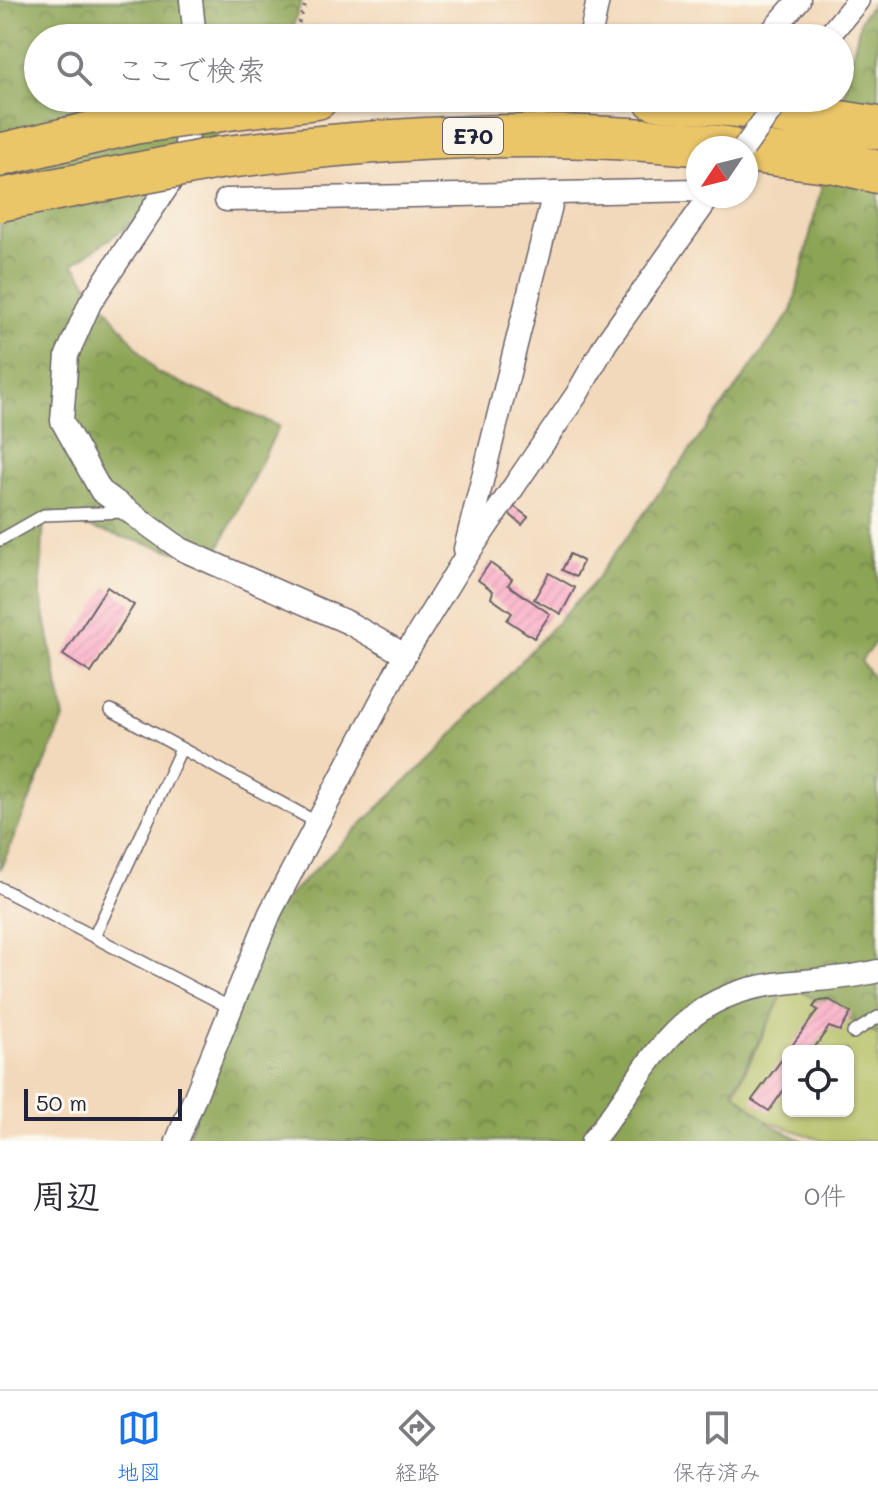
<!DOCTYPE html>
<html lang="ja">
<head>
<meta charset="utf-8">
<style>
  body { margin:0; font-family:Mali,"Klee One",sans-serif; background:#f2f2f3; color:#2b2b33 }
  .controls { position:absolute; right:24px; bottom:24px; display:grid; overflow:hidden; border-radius:12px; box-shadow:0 2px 6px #0004 }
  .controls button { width:72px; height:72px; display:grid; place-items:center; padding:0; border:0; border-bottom:2px solid #e1e1e2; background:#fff; color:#2b2b33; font:40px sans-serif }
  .compass { position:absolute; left:686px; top:136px; width:72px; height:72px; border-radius:50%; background:#fff; box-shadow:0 2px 6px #0004; rotate:235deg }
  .scale { position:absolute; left:24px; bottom:20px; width:158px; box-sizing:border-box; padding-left:8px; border:4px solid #22223b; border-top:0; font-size:22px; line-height:28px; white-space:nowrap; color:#22223b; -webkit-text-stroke:6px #fbf7ec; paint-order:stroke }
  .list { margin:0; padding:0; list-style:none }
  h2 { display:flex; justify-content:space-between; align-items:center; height:104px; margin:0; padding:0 32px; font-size:34px }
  h2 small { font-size:26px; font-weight:400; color:#7c7c81 }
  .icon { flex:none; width:44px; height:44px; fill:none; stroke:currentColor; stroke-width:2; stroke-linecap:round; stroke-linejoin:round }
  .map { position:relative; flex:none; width:878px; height:1141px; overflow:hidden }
  .search { position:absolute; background:#fff; box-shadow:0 2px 6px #0004; left:24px; right:24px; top:24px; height:88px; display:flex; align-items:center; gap:20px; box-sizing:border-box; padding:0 28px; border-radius:44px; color:#7c7c81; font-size:30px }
  .sheet { height:248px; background:#fff }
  nav { display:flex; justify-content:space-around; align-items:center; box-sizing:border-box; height:112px; border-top:2px solid #e1e1e2; background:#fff; font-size:22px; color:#7c7c81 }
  nav a { display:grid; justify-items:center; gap:4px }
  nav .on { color:#1a73e8 }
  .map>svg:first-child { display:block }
</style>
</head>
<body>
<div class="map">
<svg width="878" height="1141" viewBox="0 0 878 1141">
  <defs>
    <pattern id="forest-crowns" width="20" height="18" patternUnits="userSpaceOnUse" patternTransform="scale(2)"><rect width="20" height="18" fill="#8ca455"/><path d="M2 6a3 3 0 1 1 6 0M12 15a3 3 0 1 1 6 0" fill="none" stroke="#728548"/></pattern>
    <pattern id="building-hatch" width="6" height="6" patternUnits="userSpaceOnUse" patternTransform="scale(2)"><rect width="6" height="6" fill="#fba4c3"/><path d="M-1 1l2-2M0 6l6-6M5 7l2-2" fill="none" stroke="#d78da8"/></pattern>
  </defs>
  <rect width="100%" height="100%" fill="#fbf7ec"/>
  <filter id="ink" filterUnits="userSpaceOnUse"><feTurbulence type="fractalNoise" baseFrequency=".0125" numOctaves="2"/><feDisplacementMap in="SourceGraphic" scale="16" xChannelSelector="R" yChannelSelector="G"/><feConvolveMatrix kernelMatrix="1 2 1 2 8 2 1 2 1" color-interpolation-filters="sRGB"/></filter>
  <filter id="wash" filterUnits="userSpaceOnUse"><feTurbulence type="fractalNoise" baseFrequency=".006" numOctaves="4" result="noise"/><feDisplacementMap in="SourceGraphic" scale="32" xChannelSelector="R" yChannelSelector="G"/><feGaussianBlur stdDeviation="1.8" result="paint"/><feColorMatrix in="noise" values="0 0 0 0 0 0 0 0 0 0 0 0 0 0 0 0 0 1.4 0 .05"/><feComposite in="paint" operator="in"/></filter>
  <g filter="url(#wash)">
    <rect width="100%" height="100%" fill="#f3d9bb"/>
    <path fill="#b1bc5e" stroke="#6a6f4c" stroke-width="2" fill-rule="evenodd" d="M788,983L878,1035V1141H824L728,1107ZM788,1051H848V1111H788Z"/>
    <path fill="url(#forest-crowns)" stroke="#576348" stroke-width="2" d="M0,0H302L289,38H38V98H247L160,204L73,264L156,372L279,426L212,562L44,515L40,591L64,719L0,870Z
      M875,0H878V638L861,661L878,685V1035L788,984L733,1091L771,1125L804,1141H186L270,913L438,750L591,586L792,311L861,19Z"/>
    <g id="blocks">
      <path fill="url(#building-hatch)" d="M512,505L528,517L522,525L506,511Z
        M570,554L583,561L576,577L562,570Z
        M490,563L512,579L508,585L550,614L534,638L507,620L512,613L491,598L493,591L478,580Z
        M549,573L575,588L561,614L534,599Z
        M107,587L134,605L91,673L63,655Z
        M830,1000L851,1013L840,1031L829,1027L812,1051H788V1084L769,1111L752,1100L818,1010L813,1007L818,1001Z"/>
    </g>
  </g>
  <g filter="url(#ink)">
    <use href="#blocks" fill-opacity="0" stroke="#6b6268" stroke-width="2"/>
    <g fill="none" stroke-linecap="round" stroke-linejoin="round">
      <g stroke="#6b6268" stroke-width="14">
        <path id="lane" d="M0,540L44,515L126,512
          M111,710L318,823
          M0,888L231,1008
          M94,937L181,749
          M853,1033L878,1017"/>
      </g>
      <g stroke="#6b6268" stroke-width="25">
        <path id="street" d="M191,0L195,38
          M590,38L598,0
          M766,38L799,0
          M827,38L858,0
          M194,108L181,166L90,303L67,355L62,421L101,491L181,549L349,623L405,655
          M226,200L698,190
          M465,549L554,193
          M177,1141L270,913L405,655L461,564L577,394L606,343L710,196
          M592,1141C646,1076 668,1003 763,986C801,979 840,981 878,971"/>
      </g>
      <g stroke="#6b6268" stroke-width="45">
        <path id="highway" d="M654,98L739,106L878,128
          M235,108L317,98
          M746,151L836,162L878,172
          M219,158C387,137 558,126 727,148"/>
      </g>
      <path stroke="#6b6268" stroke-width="4" stroke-dasharray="2 6" stroke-linecap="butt" d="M293,38L307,0"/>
      <use href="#lane" stroke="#fff" stroke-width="11"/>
      <use href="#street" stroke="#fff" stroke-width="22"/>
      <use href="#highway" stroke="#ebc669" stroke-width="42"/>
      <g stroke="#6b6268" stroke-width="25" stroke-linecap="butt">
        <path id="street-bridge" d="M744,148L780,98"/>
      </g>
      <g stroke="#6b6268" stroke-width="45" stroke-linecap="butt">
        <path id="highway-bridge" d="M0,155L133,123L235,108
          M0,200L219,158"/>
      </g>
      <use href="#street-bridge" stroke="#fff" stroke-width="22"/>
      <use href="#highway-bridge" stroke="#ebc669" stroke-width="42"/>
    </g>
  </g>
  <g text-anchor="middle" stroke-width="8" stroke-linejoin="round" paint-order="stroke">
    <rect fill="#fbf7ec" stroke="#636270" stroke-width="2" x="443" y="118" width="60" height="36" rx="6"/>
    <g font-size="22" font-weight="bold" fill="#22223b">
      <text x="473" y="144">E70</text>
    </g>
  </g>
</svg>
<div class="controls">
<button><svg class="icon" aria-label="locate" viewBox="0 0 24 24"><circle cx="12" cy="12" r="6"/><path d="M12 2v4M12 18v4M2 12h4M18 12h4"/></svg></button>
</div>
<svg class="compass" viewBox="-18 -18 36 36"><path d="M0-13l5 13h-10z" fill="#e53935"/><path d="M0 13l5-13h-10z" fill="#7c7c81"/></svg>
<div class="scale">50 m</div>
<div class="search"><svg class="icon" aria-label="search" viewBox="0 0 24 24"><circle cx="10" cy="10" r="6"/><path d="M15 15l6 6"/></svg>ここで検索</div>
</div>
<section class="sheet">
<h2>周辺<small>0件</small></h2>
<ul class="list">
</ul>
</section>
<nav>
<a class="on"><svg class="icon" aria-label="map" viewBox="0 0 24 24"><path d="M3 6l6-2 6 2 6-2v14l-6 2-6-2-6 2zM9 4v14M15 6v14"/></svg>地図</a>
<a><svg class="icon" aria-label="directions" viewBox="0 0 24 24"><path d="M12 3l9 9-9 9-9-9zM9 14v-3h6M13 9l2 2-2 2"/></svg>経路</a>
<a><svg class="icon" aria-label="saved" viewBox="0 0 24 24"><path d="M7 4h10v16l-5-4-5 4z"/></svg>保存済み</a>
</nav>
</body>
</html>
